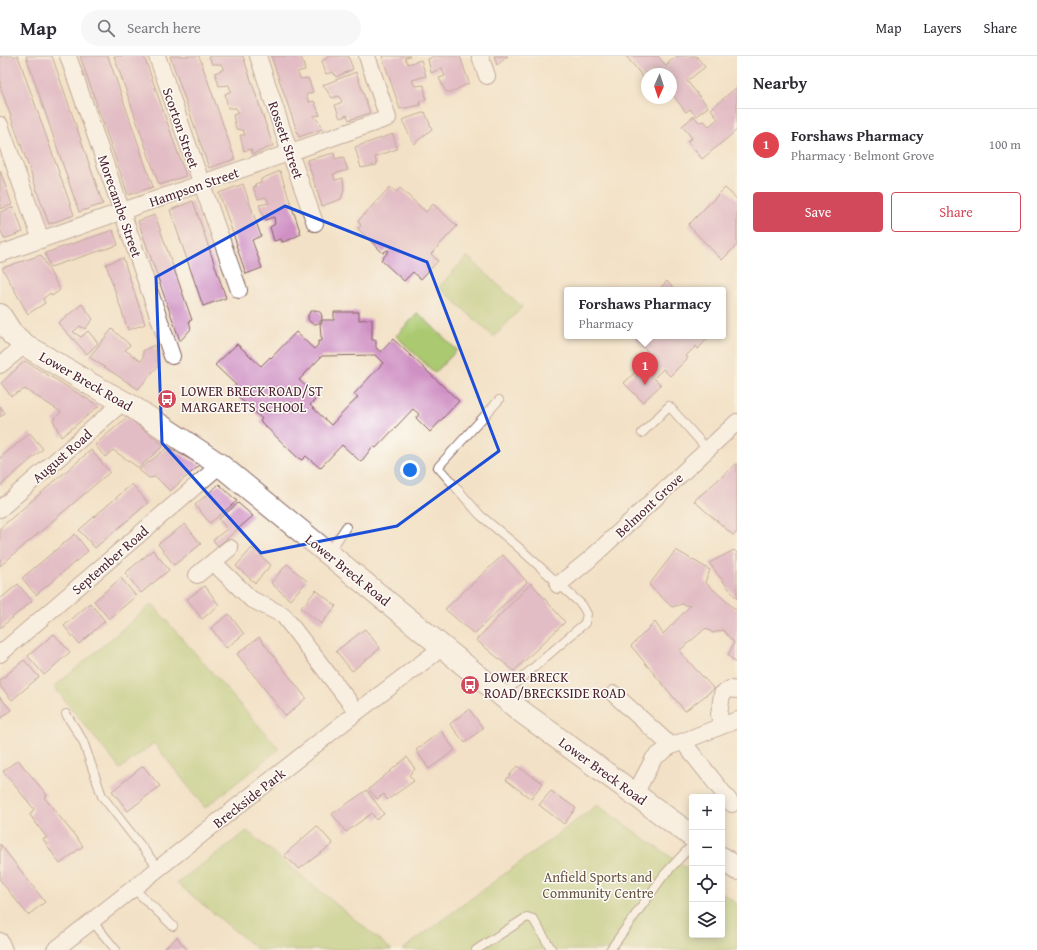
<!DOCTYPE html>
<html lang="en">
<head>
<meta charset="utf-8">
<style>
  body { margin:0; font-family:"Gentium Book Plus",serif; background:#f7f7f7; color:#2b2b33 }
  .controls { position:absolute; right:12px; bottom:12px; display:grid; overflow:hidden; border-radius:4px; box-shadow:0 2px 10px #0003 }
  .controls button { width:36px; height:36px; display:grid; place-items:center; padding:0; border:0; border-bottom:1px solid #e1e1e2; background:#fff; color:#2b2b33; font:20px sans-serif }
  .compass { position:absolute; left:641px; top:12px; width:36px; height:36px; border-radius:50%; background:#fff; box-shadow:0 2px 10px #0003; rotate:183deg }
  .you { position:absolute; left:410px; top:414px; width:14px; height:14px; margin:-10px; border:3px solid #fff; border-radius:50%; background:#1a73e8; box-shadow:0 0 0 6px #1a73e833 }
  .badge { display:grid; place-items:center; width:26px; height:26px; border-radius:50%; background:#d1495b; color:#fff; font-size:13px; font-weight:700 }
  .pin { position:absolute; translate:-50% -33px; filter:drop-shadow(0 1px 2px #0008) }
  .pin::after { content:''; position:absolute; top:21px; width:14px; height:12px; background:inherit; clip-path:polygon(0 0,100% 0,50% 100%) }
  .popup { position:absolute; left:564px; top:231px; width:162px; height:52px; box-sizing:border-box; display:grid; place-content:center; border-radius:4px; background:#fff; filter:drop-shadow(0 1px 3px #0005); font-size:13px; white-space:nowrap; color:#7c7c81 }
  .popup b { font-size:15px; color:#2b2b33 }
  .popup::after { content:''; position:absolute; left:50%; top:100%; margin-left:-8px; border:8px solid transparent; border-top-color:#fff }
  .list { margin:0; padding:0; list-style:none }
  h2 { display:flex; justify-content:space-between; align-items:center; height:52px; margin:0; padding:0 16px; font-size:17px }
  h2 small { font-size:13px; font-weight:400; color:#7c7c81 }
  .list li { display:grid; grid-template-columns:26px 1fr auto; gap:12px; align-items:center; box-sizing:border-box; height:72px; padding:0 16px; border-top:1px solid #e1e1e2 }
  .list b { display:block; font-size:15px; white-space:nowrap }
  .list p { margin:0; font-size:13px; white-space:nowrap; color:#7c7c81 }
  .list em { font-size:13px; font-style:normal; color:#7c7c81 }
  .actions { display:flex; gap:8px; padding:12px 16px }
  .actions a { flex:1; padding:9px 0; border:1px solid #d1495b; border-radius:4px; text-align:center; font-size:14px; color:#d1495b }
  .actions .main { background:#d1495b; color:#fff }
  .icon { flex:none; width:22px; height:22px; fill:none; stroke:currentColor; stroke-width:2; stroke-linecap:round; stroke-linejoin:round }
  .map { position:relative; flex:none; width:737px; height:894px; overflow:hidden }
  header { display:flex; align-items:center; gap:24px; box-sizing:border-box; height:56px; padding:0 20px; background:#fff; border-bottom:1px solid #e1e1e2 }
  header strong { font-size:19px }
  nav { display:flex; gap:22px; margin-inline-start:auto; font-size:14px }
  .search { width:280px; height:36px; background:#f7f7f7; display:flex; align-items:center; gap:10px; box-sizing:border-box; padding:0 14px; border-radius:22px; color:#7c7c81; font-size:15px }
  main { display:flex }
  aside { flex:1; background:#fff }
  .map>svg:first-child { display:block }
</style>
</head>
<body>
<header>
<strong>Map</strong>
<div class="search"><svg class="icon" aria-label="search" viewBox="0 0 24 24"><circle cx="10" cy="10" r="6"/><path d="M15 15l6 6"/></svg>Search here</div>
<nav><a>Map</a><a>Layers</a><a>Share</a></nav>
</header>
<main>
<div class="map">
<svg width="737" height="894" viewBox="0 0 737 894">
  <rect width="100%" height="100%" fill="#fdfcf7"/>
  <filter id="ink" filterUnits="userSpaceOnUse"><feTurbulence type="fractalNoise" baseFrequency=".025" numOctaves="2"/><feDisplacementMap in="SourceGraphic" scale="8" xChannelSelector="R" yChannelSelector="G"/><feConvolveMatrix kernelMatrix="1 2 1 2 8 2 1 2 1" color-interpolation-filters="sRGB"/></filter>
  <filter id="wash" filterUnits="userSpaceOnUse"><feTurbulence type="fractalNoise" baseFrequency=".012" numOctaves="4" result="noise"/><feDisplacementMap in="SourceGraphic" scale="16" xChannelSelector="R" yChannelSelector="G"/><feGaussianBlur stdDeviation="0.9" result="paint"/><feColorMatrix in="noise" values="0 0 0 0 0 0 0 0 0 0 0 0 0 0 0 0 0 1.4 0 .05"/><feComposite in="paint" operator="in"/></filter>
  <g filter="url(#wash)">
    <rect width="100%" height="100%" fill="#f2e1c6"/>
    <path fill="#abc970" stroke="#7a744e" d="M467,200L522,251L494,281L439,231Z
      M418,257L457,294L435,317L396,280Z
      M152,548L279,693L205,752L154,687L120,713L54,631Z
      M597,749L692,816V879H722V837L737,848V894H402Z
      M247,775L392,894H258L177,827Z"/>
    <g id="blocks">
      <path fill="#cf90c4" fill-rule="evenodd" d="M0,0H18L74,159L49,168L0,30Z
        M26,0H52L103,148L79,156Z
        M80,0H108L153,131L128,139Z
        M114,0H144L186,120L159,129Z
        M170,0H199L235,103L209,112Z
        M209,0H243L273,90L253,98L251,93L244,95L240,79H245L243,74L236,73L233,59L239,57L236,52H228L225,38L231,35L229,29L219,30L215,17L224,13L221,8H212Z
        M271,0H293L294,2L301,0L305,14L297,16L301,23L308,22L313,36L306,39L309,46L314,45L320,59L313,60L325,72L299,81Z
        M327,0H348L353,13L336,21L333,16L326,18L322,5L327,2Z
        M382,0H410L405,2L408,8L421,4L426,20L412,24L415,30L424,29L426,43L419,46L421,49L400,53Z
        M434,0H460L469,27L452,36H446L439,22L445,20L442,12L431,17L428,3Z
        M494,0H508L497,9Z
        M626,0H658L666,10L669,8L668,7L677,0H696L705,11L687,25L708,51L696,60L690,53L686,56L672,38L671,39V18H647V26Z
        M356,16L370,57L349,64L347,59L340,62L335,49L342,46L339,40L332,42L323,29Z
        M737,31V74L702,103L687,85L692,82L682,70L694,60L699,66L704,65L709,70L718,63L711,53Z
        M425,56L432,73L414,88L402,64Z
        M393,78L397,93L375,101L377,109L361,112L355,91Z
        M334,97L335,103L343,101L348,114L333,118L335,124L343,122L344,134L341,143L322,150L307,104Z
        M0,114L12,149L0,153Z
        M280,115L301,178L289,184L282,186L281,183L274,185L270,171L275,168L274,161L265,164L259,149L269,147L266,141L258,143L253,131H256L255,128L261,126V123Z
        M243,128L261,180L252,184L262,212L246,218L236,189H237L219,137Z
        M390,131L396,136L400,132L426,156L433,148L457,170L431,198L438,205L421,223L413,216L404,225L381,204L389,195L387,194L383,197L358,173L361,169L358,165Z
        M725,132L737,143V189L722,204L688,169Z
        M193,145L226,242L203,250L170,154Z
        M14,151L23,176L4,183L0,172V156Z
        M155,159L192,264L189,265L191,273L180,285L138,165Z
        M113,174L118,189L50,211L45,197Z
        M41,199L60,234L52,240L50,237L43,243L45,247L28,258L2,212Z
        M123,202L145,268L128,274L106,208Z
        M667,225L675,234H658Z
        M82,248L93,263L85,273L80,270L73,276L81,281L88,275L98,287L87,298L58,267Z
        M308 261a7 7 0 1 1 14 0a7 7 0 1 1-14 0Z
        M334,256H359V264L372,263V284H376V292L381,296L393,283L459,345L430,376L416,362L419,358L413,353L376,392L373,390L361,406L342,389L320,412L306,400L302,404L297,401L295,399L260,365L262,363L231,334L236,329L215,309L237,288L261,310L270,301L271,302L296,276L314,293L318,289V285H322V281H321L320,267H322V264H334ZM375,299L383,307L354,338L358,341L331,369L310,349L318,341L299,324L322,300Z
        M112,273L130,289L125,294L141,305L143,302V295L154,289L159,309L138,333L89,301Z
        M632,280H667L669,283L672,280H710L698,293L696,290L686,300L688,302L670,320L663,313L654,322L661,329L643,346L624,327L652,300Z
        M25,305L99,350L61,381L53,364L61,356L25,333L11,340L1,327Z
        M0,350L5,357L0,361Z
        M127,361L164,389L139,412L113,394L105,401L95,389Z
        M30,377L43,393L0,430V402Z
        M168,391L200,409L170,435L156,421L149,422L139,414Z
        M91,394L110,416L0,510V472Z
        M737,407V476L733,479L694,445Z
        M132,428L148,447L95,492L79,474Z
        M219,428L237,445L210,467L195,449Z
        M238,447L253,460L218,490L213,484L227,473L219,463Z
        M185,468L201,488L174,509L158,488Z
        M75,478L88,495L36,539L22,522Z
        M252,492L271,509L255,527L236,510Z
        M153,494L169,514L141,537L125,517Z
        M676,494L710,514L705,526L736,554L737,553V608L728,599L734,587L723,574L713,577L706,572L679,595L714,633L685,655L631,590L655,566L663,578L690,550L682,548L672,551L649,529Z
        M734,494L737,497V543L709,507Z
        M503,499L527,526L474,578L445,553Z
        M287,508L307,525L290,544L271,527Z
        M121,522L136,540L109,563L94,545Z
        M531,527L565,566L514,615L476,584Z
        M18,528L32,545L0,572V543Z
        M205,530L219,549L202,563L187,543Z
        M316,534L336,550L321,568L301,552Z
        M90,547L105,565L79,588L64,570Z
        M229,558L244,578L226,592L211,572Z
        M365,573L380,592L352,615L336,595Z
        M54,578L70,596L44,619L28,600Z
        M259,581L306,642L286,660L237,598Z
        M24,604L39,621L12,644L0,630V624Z
        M0,641L11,654L0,663Z
        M469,653L483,672L465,687L450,668Z
        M441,675L455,694L429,713L416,694Z
        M407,701L415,713L409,719L414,725L387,744L384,738L377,743L369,733Z
        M18,704L47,739L44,741L83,790L60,808L43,783L47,782L30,759L34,753L3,715Z
        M143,710L160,730L128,755L112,735Z
        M517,710L543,727L531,743L506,724Z
        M367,734L384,758L376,764L372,757L346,776L332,758Z
        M551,735L576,752L564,768L539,749Z
        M317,770L333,788L299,813L284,799Z
        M0,788L45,846L28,859L0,824Z
        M177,881L187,894H163Z"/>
    </g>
  </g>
  <g filter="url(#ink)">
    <use href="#blocks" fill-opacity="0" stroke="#856361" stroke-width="1"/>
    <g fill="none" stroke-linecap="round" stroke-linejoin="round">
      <g stroke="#856361" stroke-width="10">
        <path id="lane" d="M499,344L438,411L480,459L517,490L582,549L587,558L585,567L502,639
          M642,377L669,350L708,394
          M329,497L346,471
          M66,658L83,685L102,740L159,813
          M133,832L173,870
          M92,865L116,894
          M476,894L527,861L533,863L552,894
          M610,894L664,819L692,789"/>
      </g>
      <g stroke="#856361" stroke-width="18">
        <path id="street" d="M68,0L172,300
          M157,0L239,234
          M258,0L290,97L315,167
          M480,0L487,20
          M0,69L41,184
          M0,198L388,62L367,0
          M0,309L25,289
          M0,453L123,346
          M213,506L251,543L283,559L357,656
          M197,519L230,492
          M558,529L590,503L737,366
          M0,598L220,409
          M614,638L671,690
          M722,670L719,659L722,638L730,633L737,634
          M683,686L732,748
          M635,738L654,702L671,690L737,664
          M0,885L4,894
          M55,894L357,656L443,591"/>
      </g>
      <g stroke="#856361" stroke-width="24">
        <path id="secondary" d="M0,259L12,278L25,289L92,329L131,350L220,409L522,656L692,780
          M722,802L737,813"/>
      </g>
      <use href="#lane" stroke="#fff" stroke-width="8"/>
      <use href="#street" stroke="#fff" stroke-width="16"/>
      <use href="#secondary" stroke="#fff" stroke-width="22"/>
    </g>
  </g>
  <path d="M0 0H737V894H0ZM285,150L427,206L499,395L397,470L261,497L162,387L156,221Z" fill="#f2e1c6" fill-opacity=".55" fill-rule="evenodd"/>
  <path fill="none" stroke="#1d4ed8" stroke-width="3" stroke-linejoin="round" d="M285,150L427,206L499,395L397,470L261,497L162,387L156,221Z"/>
  <defs>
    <g id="bus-disc" transform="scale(1)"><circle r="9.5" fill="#d1495b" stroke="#fdfcf7"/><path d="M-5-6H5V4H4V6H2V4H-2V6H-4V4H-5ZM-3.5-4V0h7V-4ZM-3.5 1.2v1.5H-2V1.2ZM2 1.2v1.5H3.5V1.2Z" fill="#fff"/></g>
  </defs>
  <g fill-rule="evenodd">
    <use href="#bus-disc" x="167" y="343"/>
    <use href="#bus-disc" x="470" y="629"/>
  </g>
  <g text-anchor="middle" stroke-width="3" stroke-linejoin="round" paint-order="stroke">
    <g font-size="14" fill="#4a1f2b" stroke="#fdfcf7">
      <text transform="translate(181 72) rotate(71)" y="5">Scorton Street</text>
      <text transform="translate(286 84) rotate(71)" y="5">Rossett Street</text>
      <text transform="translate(194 131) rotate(-19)" y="5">Hampson Street</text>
      <text transform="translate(120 150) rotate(71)" y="5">Morecambe Street</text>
      <text transform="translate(86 325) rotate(30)" y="5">Lower Breck Road</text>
      <text transform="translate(62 400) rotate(-41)" y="5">August Road</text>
      <text transform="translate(649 449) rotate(-43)" y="5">Belmont Grove</text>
      <text transform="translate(110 504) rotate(-41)" y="5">September Road</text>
      <text transform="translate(348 514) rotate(39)" y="5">Lower Breck Road</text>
      <text transform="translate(603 715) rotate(36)" y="5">Lower Breck Road</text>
      <text transform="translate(249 742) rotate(-38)" y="5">Breckside Park</text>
    </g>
    <g font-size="14" fill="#4a1f2b" stroke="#fdfcf7" text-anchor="start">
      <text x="181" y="340">LOWER BRECK ROAD/ST<tspan x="181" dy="16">MARGARETS SCHOOL</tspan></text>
      <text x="484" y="626">LOWER BRECK<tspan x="484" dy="16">ROAD/BRECKSIDE ROAD</tspan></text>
    </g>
    <g font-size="14" fill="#675240" stroke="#fdfcf7">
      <text x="598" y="826">Anfield Sports and<tspan x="598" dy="16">Community Centre</tspan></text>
    </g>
  </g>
</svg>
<div class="controls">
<button>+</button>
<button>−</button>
<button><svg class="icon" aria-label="locate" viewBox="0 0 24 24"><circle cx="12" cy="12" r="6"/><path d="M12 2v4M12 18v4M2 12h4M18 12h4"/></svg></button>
<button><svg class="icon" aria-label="layers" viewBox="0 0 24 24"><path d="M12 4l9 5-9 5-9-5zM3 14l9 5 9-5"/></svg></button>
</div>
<svg class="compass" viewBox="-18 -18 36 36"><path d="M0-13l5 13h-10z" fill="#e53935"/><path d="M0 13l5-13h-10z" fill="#7c7c81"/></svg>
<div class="you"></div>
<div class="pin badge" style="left:645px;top:329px;background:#e0444e">1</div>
<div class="popup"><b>Forshaws Pharmacy</b>Pharmacy</div>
</div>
<aside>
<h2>Nearby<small></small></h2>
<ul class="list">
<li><span class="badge" style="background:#e0444e">1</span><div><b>Forshaws Pharmacy</b><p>Pharmacy · Belmont Grove</p></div><em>100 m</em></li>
</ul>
<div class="actions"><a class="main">Save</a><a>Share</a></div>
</aside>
</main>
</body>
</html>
